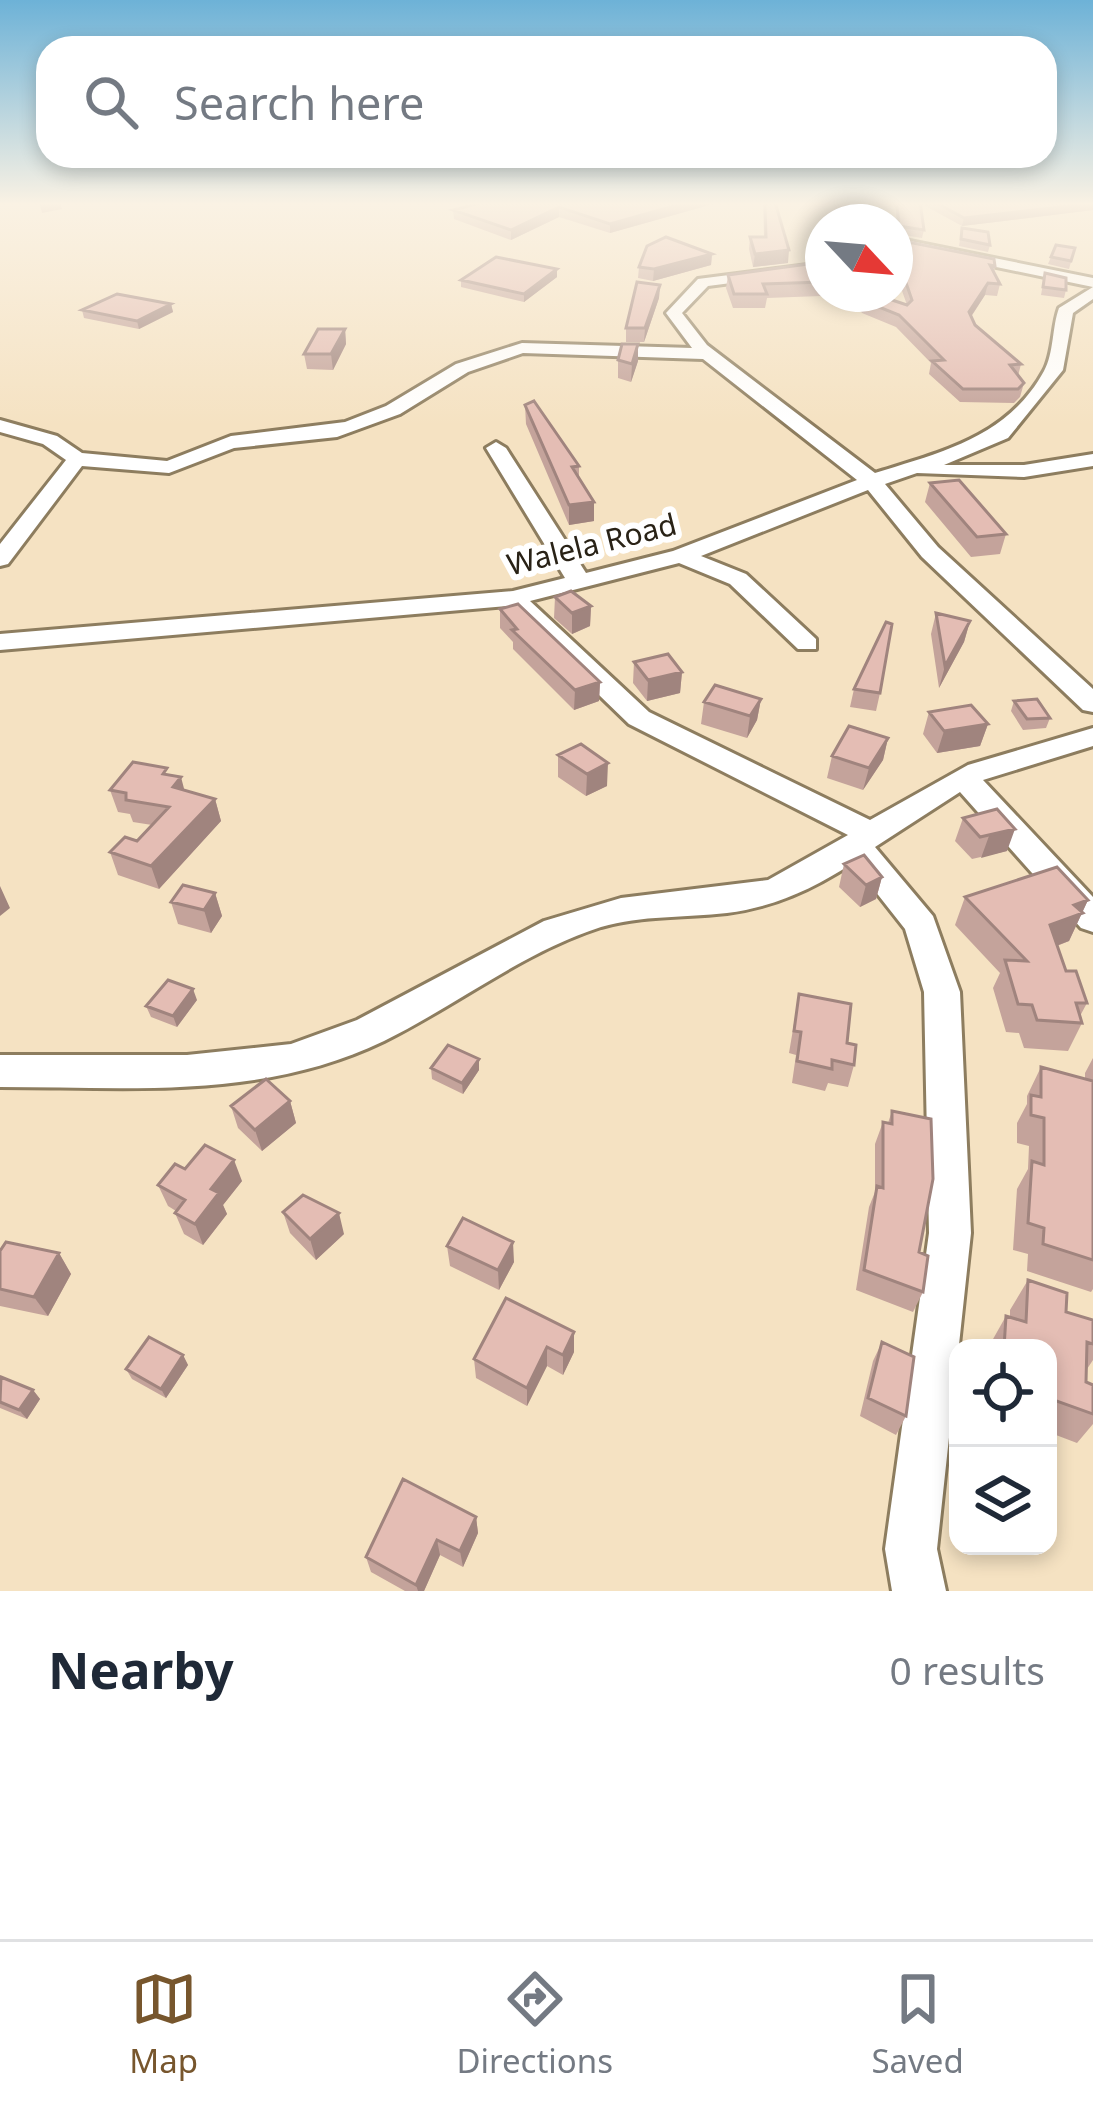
<!DOCTYPE html>
<html lang="en">
<head>
<meta charset="utf-8">
<style>
  body { margin:0; font-family:"Noto Sans",sans-serif; background:#f6f6f7; color:#1f2937 }
  .controls { position:absolute; right:36px; bottom:36px; display:grid; overflow:hidden; border-radius:24px; box-shadow:0 6px 18px #0003 }
  .controls button { width:108px; height:108px; display:grid; place-items:center; padding:0; border:0; border-bottom:3px solid #e0e1e3; background:#fff; color:#1f2937; font:60px sans-serif }
  .compass { position:absolute; left:805px; top:204px; width:108px; height:108px; border-radius:50%; background:#fff; box-shadow:0 6px 18px #0003; rotate:116deg }
  .list { margin:0; padding:0; list-style:none }
  h2 { display:flex; justify-content:space-between; align-items:center; height:156px; margin:0; padding:0 48px; font-size:51px }
  h2 small { font-size:39px; font-weight:400; color:#747a83 }
  .icon { flex:none; width:66px; height:66px; fill:none; stroke:currentColor; stroke-width:2; stroke-linecap:round; stroke-linejoin:round }
  .map { position:relative; flex:none; width:1093px; height:1591px; overflow:hidden }
  .search { position:absolute; background:#fff; box-shadow:0 6px 18px #0003; left:36px; right:36px; top:36px; height:132px; display:flex; align-items:center; gap:30px; box-sizing:border-box; padding:0 42px; border-radius:36px; color:#747a83; font-size:45px }
  .sheet { height:348px; background:#fff }
  nav { display:flex; justify-content:space-around; align-items:center; box-sizing:border-box; height:168px; border-top:3px solid #e0e1e3; background:#fff; font-size:33px; color:#747a83 }
  nav a { display:grid; justify-items:center; gap:6px }
  nav .on { color:#77562d }
  .map>svg:first-child { display:block }
</style>
</head>
<body>
<div class="map">
<svg width="1093" height="1591" viewBox="0 0 1093 1591">
  <rect width="100%" height="100%" fill="#f5e2c2"/>
  <g fill="none" stroke-linecap="round" stroke-linejoin="round">
    <g stroke="#8d7d5f" stroke-width="6">
      <path id="street" d="M843,202H856L876,222H862Z
        M895,238L1093,278V299L1073,313L1063,370L1008,438L944,465H1024L1093,454V466L1024,477L917,473L885,484L938,547L1093,689V712L1083,710L922,557L868,490L701,556L746,574L816,639V649H798L730,584L679,563L530,601L649,712L870,820L968,765L1093,728V746L983,780L1093,897V932L1081,928L960,792L875,847L933,916L960,992L971,1233L937,1549L946,1591H892L885,1549L929,1233L924,992L905,929L853,863C813,889 774,907 727,913C685,918 642,915 601,927C523,952 457,1005 384,1041C262,1100 131,1087 0,1087V1055H187L291,1044L357,1020L544,921L621,898L768,880L848,835L629,724L507,606L0,650V634L513,591L565,578L486,448L496,442L506,448L586,573L673,551L857,480L703,359L523,353L468,372L400,414L337,437L234,448L169,473L82,466L8,564L0,566V544L66,460L43,444L0,432V420L57,436L82,453L167,461L231,436L345,422L386,406L456,364L522,343L692,348L666,313L698,279L823,263V271L708,286L682,313L707,345L875,473C942,452 1008,437 1044,371C1054,353 1052,327 1059,308L1093,287L895,246Z"/>
    </g>
    <use href="#street" fill="#fff" fill-rule="evenodd"/>
  </g>
  <path fill="#c4a39b" d="M463,202H720L610,233L559,217L511,240L454,219L453,210L472,205Z
    M763,202H775L788,263L753,267L749,249L750,237H764Z
    M833,202H846L855,222H843Z
    M899,202H1093V210L962,226L920,203L924,230L922,238L897,234L896,212Z
    M962,228L990,245L988,252L959,246Z
    M903,241L995,266L994,272L1000,284L997,296L985,295L971,317L975,325L1021,364L1018,376L1024,383L1020,397L1014,403L960,402L929,374L931,363L896,327L862,313L851,294H888L889,299L907,305L901,288V252Z
    M1075,248L1069,269L1048,264L1051,257Z
    M712,254L711,265L653,281L638,278L639,267Z
    M823,262V294L848,295L767,298L765,308H733L726,288L728,275Z
    M557,269V277L524,302L461,287V280Z
    M1045,273L1066,290L1064,298L1041,295Z
    M660,285L659,298L644,342H626V328Z
    M171,304L173,312L139,329L84,318L82,310Z
    M345,329L346,344L333,370L307,369L304,354Z
    M618,360L638,361L631,382L618,378Z
    M525,405L579,466V479L594,502V521L569,525L526,424Z
    M930,483L1006,534L1000,554L971,557L925,502Z
    M555,597L591,606L590,626L572,634L554,618Z
    M500,609L600,682L599,701L574,710L513,649V642L500,628Z
    M936,613L970,621L964,642L939,688L931,634Z
    M634,662L682,672L680,693L647,701L633,683Z
    M854,689L880,693L876,711L850,707Z
    M761,699L757,720L747,738L701,724L704,702Z
    M1014,701L1050,718L1046,728L1023,730L1011,711Z
    M929,712L988,724L980,746L937,753L923,734Z
    M888,738L883,760L863,790L827,778L832,756Z
    M558,755L607,786L586,796L558,777Z
    M170,775L184,790L215,799L221,821L159,889L118,875L110,852L137,841L152,825L133,822L130,814L118,812L110,790Z
    M997,809L1007,851L972,859L955,841L963,818Z
    M844,864L882,877L876,899L860,907L839,887Z
    M215,893L222,916L211,933L178,924L171,902Z
    M965,897L1088,900L1069,941L1057,946L1066,971L1087,1003L1080,1016L1082,1023L1068,1051L1024,1048L1019,1033L1006,1032L993,988L1000,973L955,925Z
    M799,994L847,1043L854,1065L848,1087L828,1083L825,1091L792,1083L796,1055L789,1053Z
    M197,1000L177,1027L151,1017L146,1006Z
    M1093,1058V1289L1091,1292L1027,1271L1028,1254L1013,1250L1017,1189L1028,1169L1029,1146L1017,1143V1123L1027,1104V1096L1041,1067L1085,1079V1073Z
    M431,1068L479,1070L463,1094L432,1079Z
    M290,1101L296,1123L262,1151L238,1128L231,1106Z
    M892,1111L919,1252L923,1292L913,1312L856,1290L869,1207L875,1192V1144L883,1122L888,1123Z
    M185,1169L242,1181L223,1205L227,1214L203,1245L184,1234L175,1213L176,1211L168,1206L158,1185Z
    M283,1212L344,1234L316,1260L290,1233Z
    M447,1246L514,1262L499,1290L450,1266Z
    M0,1251L59,1253L71,1274L48,1316L0,1306Z
    M1028,1280L1066,1312L1093,1320V1360L1087,1369L1086,1382L1093,1385V1424L1077,1443L1048,1432V1348H988L1006,1316L1010,1317V1310Z
    M506,1298L574,1352L563,1375L547,1366L527,1406L476,1378L474,1359Z
    M882,1342L906,1416L896,1435L860,1416L873,1361Z
    M183,1355L188,1365L166,1398L132,1379L126,1369Z
    M0,1378L33,1390L40,1399L27,1419L0,1408Z
    M476,1517L478,1533L463,1567L440,1555L424,1591H405L371,1572L366,1557Z"/>
  <path fill="#a0847e" d="M39,202H60L62,209L42,213Z
    M688,202H720L610,233V224Z
    M1093,203V210L962,226L964,218Z
    M559,207V217L511,240V230Z
    M789,250L788,263L753,267L755,254Z
    M712,254L711,265L653,281L654,269Z
    M557,269V277L524,302V294Z
    M988,283L985,295L966,324L969,312Z
    M660,285L659,298L644,342L645,328Z
    M171,304L173,312L139,329L137,321Z
    M345,329L346,344L333,370L331,354Z
    M638,344V361L631,382L632,364Z
    M594,502V521L569,525V505Z
    M591,606L590,626L572,634V613Z
    M970,621L964,642L939,688L945,666Z
    M682,672L680,693L647,701L648,680Z
    M600,682L599,701L574,710L575,690Z
    M761,699L757,720L747,738L750,716Z
    M988,724L980,746L937,753L944,731Z
    M888,738L883,760L863,790L869,768Z
    M608,763L607,786L586,796L587,774Z
    M181,777L187,800L173,787Z
    M215,799L221,821L159,889L151,866Z
    M1015,829L1007,851L981,858L989,836Z
    M882,877L876,899L860,907L866,885Z
    M0,886L10,908L0,916Z
    M215,893L222,916L211,933L204,910Z
    M1088,900L1069,941L1037,953L1050,925L1074,905Z
    M193,989L197,1000L177,1027L173,1016Z
    M479,1059V1070L463,1094L462,1083Z
    M290,1101L296,1123L262,1151L255,1130Z
    M234,1160L242,1181L223,1205L227,1214L203,1245L195,1224L211,1189Z
    M339,1213L344,1234L316,1260L310,1239Z
    M513,1242L514,1262L499,1290L498,1270Z
    M59,1253L71,1274L48,1316L34,1297Z
    M574,1332V1352L563,1375V1355Z
    M547,1347V1366L527,1406V1388Z
    M183,1355L188,1365L166,1398L161,1389Z
    M33,1390L40,1399L27,1419L19,1410Z
    M476,1517L478,1533L463,1567L460,1551Z
    M437,1540L440,1555L424,1591H418L416,1585Z"/>
  <path fill="#e4bdb4" stroke="#a0847e" stroke-width="3" d="M485,202H688L610,224L559,207L511,230L453,210Z
    M765,202H775L789,250L755,254L750,237H766Z
    M838,202H846L855,213V222H847Z
    M899,202H920L924,230L899,226L897,205Z
    M935,202H1093V203L964,218Z
    M962,228L988,232L990,245L961,239Z
    M666,237L712,254L654,269L639,267L647,246Z
    M903,241L994,259L995,266L990,265L1000,284L988,283L969,312L975,325L1021,364L1010,365L1024,383L1018,389H963L932,361L944,360L899,315L864,301L860,294H888L889,299L907,305L912,300L904,277Z
    M1056,245L1075,248L1071,261L1051,257Z
    M496,257L557,269L524,294L461,280Z
    M823,262V282L763,284L767,294H734L728,275Z
    M1045,273L1066,278V290L1043,287Z
    M637,282L660,285L645,328H626Z
    M117,294L171,304L137,321L82,310Z
    M318,329H345L331,354H304Z
    M622,344H638L632,364L618,360Z
    M534,401L579,466L572,467L594,502L569,505L525,405Z
    M959,480L1006,534L977,537L930,483Z
    M571,591L591,606L572,613L555,597Z
    M518,604L600,682L575,690L512,630L517,629L500,609Z
    M936,613L970,621L945,666Z
    M886,622L892,624L880,693L854,689Z
    M668,654L682,672L648,680L634,662Z
    M715,685L761,699L750,716L704,702Z
    M1037,699L1050,718L1027,719L1014,701Z
    M971,705L988,724L944,731L929,712Z
    M849,726L888,738L869,768L832,756Z
    M581,744L608,763L587,774L558,755Z
    M133,762L167,768L163,774L181,777L173,787L215,799L151,866L110,852L125,837L137,841L169,807L126,800V793L110,790Z
    M997,809L1015,829L980,837L963,818Z
    M864,855L882,877L866,885L844,864Z
    M1057,867L1088,900L1074,905L1083,913L1050,925L1066,971H1076L1087,1003H1076L1082,1023L1037,1020L1032,1005L1018,1004L1005,960L1027,961L965,897Z
    M183,885L215,893L204,910L171,902Z
    M168,980L193,989L173,1016L146,1006Z
    M799,994L851,1004L847,1043L856,1045L854,1065L832,1060V1069L797,1061L801,1032L794,1031Z
    M448,1045L479,1059L462,1083L431,1068Z
    M1041,1067L1093,1081V1260L1043,1244L1044,1228L1028,1223L1032,1161L1044,1165V1118L1031,1115V1095L1041,1097Z
    M266,1079L290,1101L255,1130L231,1106Z
    M892,1111L931,1119L933,1179L919,1252L928,1256L923,1292L864,1270L877,1186L883,1188V1122L892,1124Z
    M205,1145L234,1160L211,1189L219,1193L195,1224L175,1213L185,1200L158,1185L175,1164L185,1169Z
    M303,1195L339,1213L310,1239L283,1212Z
    M463,1218L513,1242L498,1270L447,1246Z
    M6,1242L59,1253L34,1297L0,1289V1251Z
    M1028,1280L1067,1293L1066,1312L1093,1320V1344L1087,1342L1086,1382L1093,1385V1414L1048,1398V1348H1004L1006,1316L1026,1322Z
    M506,1298L574,1332L563,1355L547,1347L527,1388L474,1359Z
    M149,1337L183,1355L161,1389L126,1369Z
    M882,1342L914,1357L906,1416L868,1398Z
    M1,1377L33,1390L19,1410L0,1402Z
    M403,1479L476,1517L460,1551L437,1540L416,1585L366,1557Z"/>
  <linearGradient id="sky" x2="0" y2="1"><stop stop-color="#6db2d7"/><stop offset="0.48" stop-color="#faf2e4"/><stop offset="1" stop-color="#faf2e4" stop-opacity="0"/></linearGradient>
  <rect width="1093" height="425" fill="url(#sky)"/>
  <g text-anchor="middle" stroke-width="12" stroke-linejoin="round" paint-order="stroke">
    <g font-size="30" fill="#292216" stroke="#fff">
      <text transform="translate(592 545) rotate(-14)" y="10">Walela Road</text>
    </g>
  </g>
</svg>
<div class="controls">
<button><svg class="icon" aria-label="locate" viewBox="0 0 24 24"><circle cx="12" cy="12" r="6"/><path d="M12 2v4M12 18v4M2 12h4M18 12h4"/></svg></button>
<button><svg class="icon" aria-label="layers" viewBox="0 0 24 24"><path d="M12 4l9 5-9 5-9-5zM3 14l9 5 9-5"/></svg></button>
</div>
<svg class="compass" viewBox="-18 -18 36 36"><path d="M0-13l5 13h-10z" fill="#e53935"/><path d="M0 13l5-13h-10z" fill="#747a83"/></svg>
<div class="search"><svg class="icon" aria-label="search" viewBox="0 0 24 24"><circle cx="10" cy="10" r="6"/><path d="M15 15l6 6"/></svg>Search here</div>
</div>
<section class="sheet">
<h2>Nearby<small>0 results</small></h2>
<ul class="list">
</ul>
</section>
<nav>
<a class="on"><svg class="icon" aria-label="map" viewBox="0 0 24 24"><path d="M3 6l6-2 6 2 6-2v14l-6 2-6-2-6 2zM9 4v14M15 6v14"/></svg>Map</a>
<a><svg class="icon" aria-label="directions" viewBox="0 0 24 24"><path d="M12 3l9 9-9 9-9-9zM9 14v-3h6M13 9l2 2-2 2"/></svg>Directions</a>
<a><svg class="icon" aria-label="saved" viewBox="0 0 24 24"><path d="M7 4h10v16l-5-4-5 4z"/></svg>Saved</a>
</nav>
</body>
</html>
